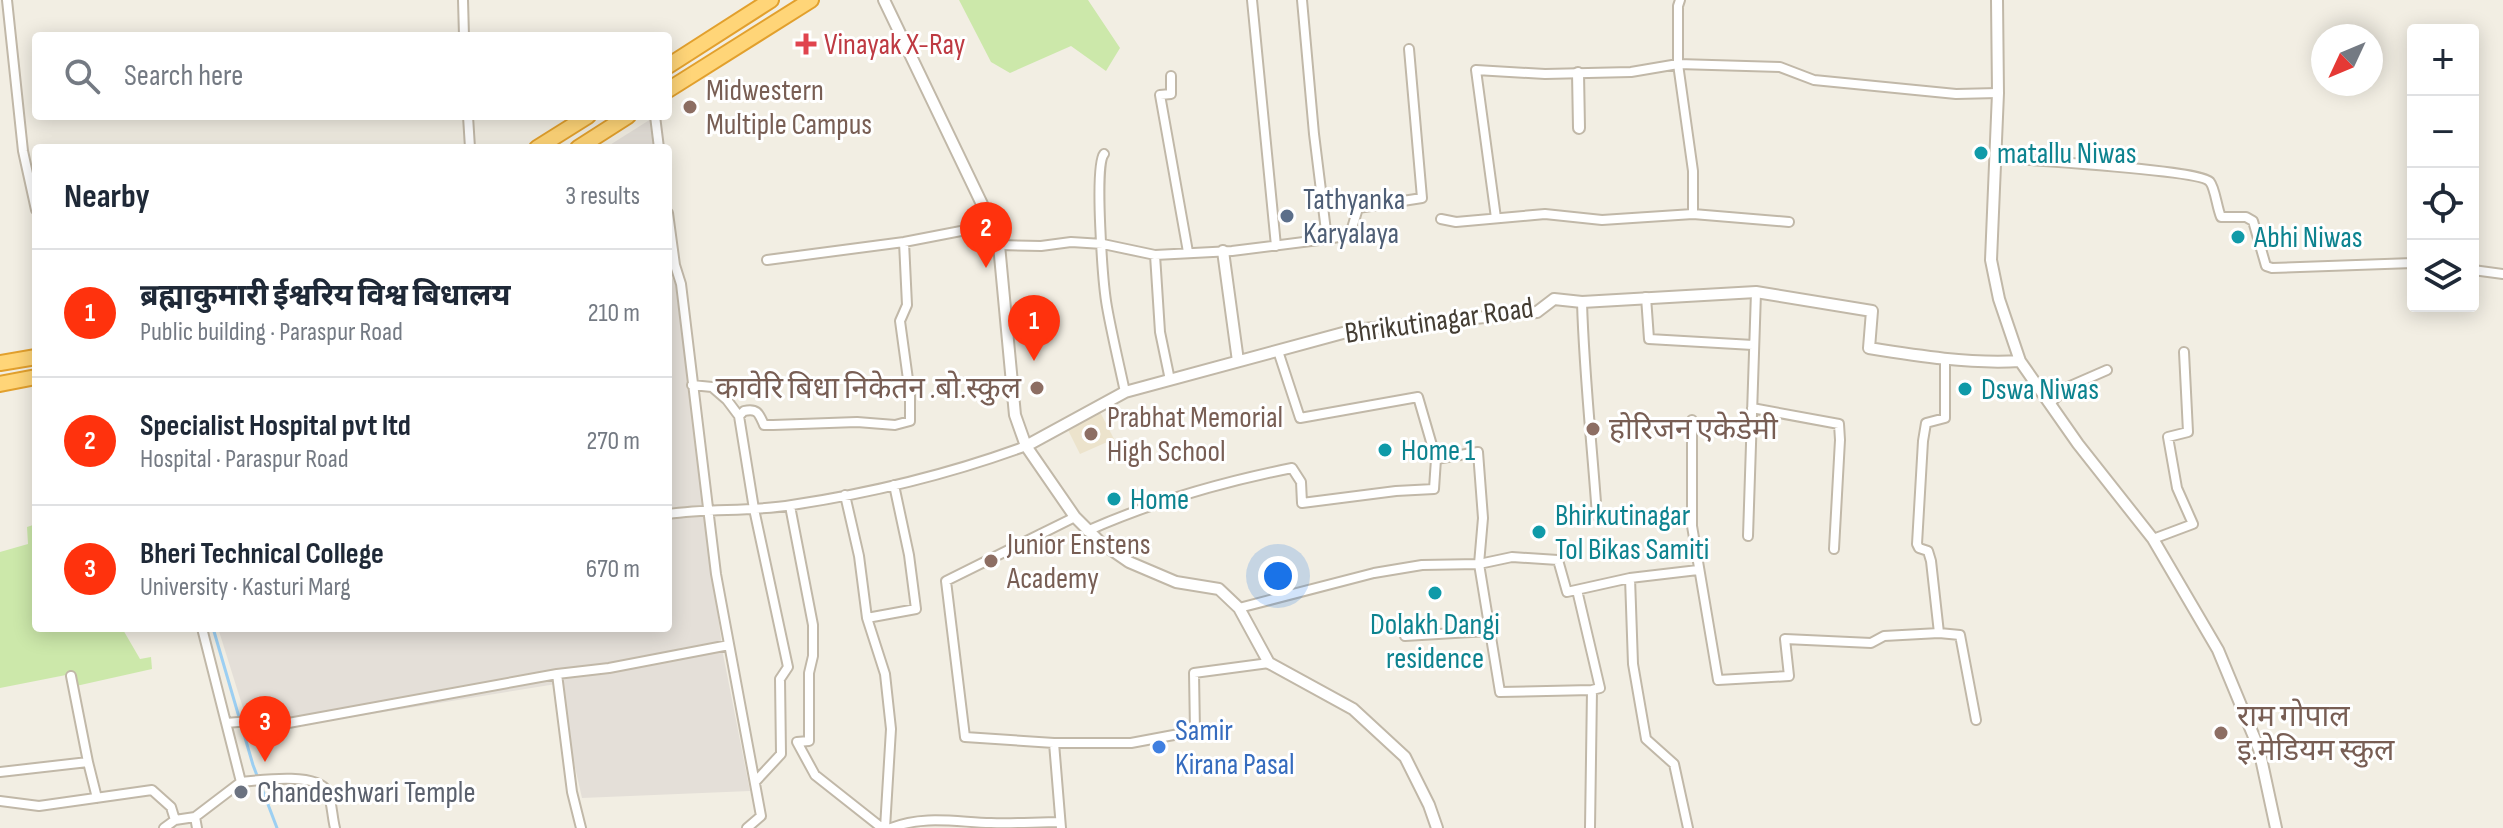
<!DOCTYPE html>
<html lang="en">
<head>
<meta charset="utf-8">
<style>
  body { margin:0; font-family:"Sofia Sans Condensed","Noto Sans Devanagari",sans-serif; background:#f2f2f3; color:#1f2937 }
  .controls { position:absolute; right:24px; top:24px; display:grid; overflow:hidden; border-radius:8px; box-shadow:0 4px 20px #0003 }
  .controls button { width:72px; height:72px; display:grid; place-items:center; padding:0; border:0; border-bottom:2px solid #e0e1e3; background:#fff; color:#1f2937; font:40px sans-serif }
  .compass { position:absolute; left:2311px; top:24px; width:72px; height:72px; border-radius:50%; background:#fff; box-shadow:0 4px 20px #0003; rotate:226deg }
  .you { position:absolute; left:1278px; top:576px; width:28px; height:28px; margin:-20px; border:6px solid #fff; border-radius:50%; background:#1a73e8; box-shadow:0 0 0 12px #1a73e833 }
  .badge { display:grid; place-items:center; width:52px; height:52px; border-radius:50%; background:#ff320d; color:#fff; font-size:26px; font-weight:700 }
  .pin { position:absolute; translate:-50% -66px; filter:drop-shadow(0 2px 4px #0008) }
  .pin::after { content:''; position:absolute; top:42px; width:28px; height:24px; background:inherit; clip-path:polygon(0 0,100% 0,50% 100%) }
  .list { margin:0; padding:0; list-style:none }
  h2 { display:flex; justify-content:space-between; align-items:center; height:104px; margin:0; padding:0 32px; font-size:34px }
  h2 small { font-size:26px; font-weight:400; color:#747a83 }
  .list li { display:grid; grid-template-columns:52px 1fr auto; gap:24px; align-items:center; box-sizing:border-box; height:128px; padding:0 32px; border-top:2px solid #e0e1e3 }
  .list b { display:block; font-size:30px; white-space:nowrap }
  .list p { margin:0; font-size:26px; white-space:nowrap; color:#747a83 }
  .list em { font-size:26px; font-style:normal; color:#747a83 }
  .icon { flex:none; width:44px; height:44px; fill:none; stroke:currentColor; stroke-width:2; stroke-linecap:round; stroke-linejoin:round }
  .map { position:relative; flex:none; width:2503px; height:828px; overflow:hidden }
  .search { position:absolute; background:#fff; box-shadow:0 4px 20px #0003; left:32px; top:32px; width:640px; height:88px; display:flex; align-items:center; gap:20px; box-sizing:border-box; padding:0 28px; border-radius:8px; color:#747a83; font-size:30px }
  .panel { position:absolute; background:#fff; box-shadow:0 4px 20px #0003; left:32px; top:144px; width:640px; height:488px; border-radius:8px }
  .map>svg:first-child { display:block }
</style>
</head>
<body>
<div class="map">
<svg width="2503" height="828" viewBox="0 0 2503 828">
  <rect width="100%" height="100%" fill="#f2eee3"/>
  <path fill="#e4dfd8" d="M651,119L655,148H605Z
    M668,236L672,262L669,272L675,283L723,654L750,791L582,798L556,684L273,730L265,722L248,724L218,628H668Z"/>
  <path fill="#ece3cc" d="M1099,410L1114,439L1080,454L1067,428Z"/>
  <path fill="#cce8aa" d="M959,0H1088L1120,48L1106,71L1071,46L1010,73L991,62Z
    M36,524V628H122L140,659L151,657L152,669L76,686L71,674L0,688V552L28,544L27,527Z"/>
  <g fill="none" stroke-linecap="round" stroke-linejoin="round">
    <path stroke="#9ccff2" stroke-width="3" d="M213,628L253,765L277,828"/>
    <g stroke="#c1b8a8" stroke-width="12">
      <path id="minor" d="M7,0L23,151L36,210
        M463,0L464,36
        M1252,0L1276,246
        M1171,76V94L1160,95L1188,252
        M468,116L470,148
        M655,116L659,148
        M1104,154C1094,166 1103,285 1107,307C1112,335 1119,364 1125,392
        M1995,157C2024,161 2200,169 2210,182C2215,188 2217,208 2221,217H2246L2253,221L2266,266L2272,268L2413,263
        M668,213L675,265L681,284L716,574L761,816L747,828
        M1693,214L1789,222
        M1496,218L1476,70L1545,74L1631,72L1678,64L1780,67L1814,80L1956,94L1998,93
        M1441,219L1456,222L1545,214L1602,220L1693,214V171L1678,64V6L1680,0
        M1327,239L1350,235L1358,208L1422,198L1409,49
        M999,245L1041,246L1071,242L1103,244L1155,255L1232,251L1327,239L1314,134L1302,0
        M1155,255L1160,332L1170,380
        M767,260L904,242L992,225
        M2473,270L2503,274
        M1646,297L1649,339L1753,345
        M1582,302C1584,374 1592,444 1597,516
        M1278,351L1300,418L1418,397L1436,459
        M1945,359V418L1926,423L1923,441L1917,544L1919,548L1928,551L1931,561L1939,633L1960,635L1976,720
        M692,385L712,387L727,400L739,416L754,509L788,667L780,679L781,754L755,782
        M2050,403L2068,387L2107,370
        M1752,408L1839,424L1840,440L1834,549
        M739,416L744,411C758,408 759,414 764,425H773L857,422L895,425L910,421V394L900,321L907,305L904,242
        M1692,420V526L1718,680L1789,676L1785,639L1871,643L1884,636L1939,633
        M845,495L859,556L867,618L885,674L891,729L885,828
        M790,506L813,625V656L809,673V741L797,742L815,775L882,828
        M668,514C709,508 751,512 792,505C871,493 950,474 1026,446
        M1087,531C1152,502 1222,482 1292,468L1301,482L1302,503L1396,491L1434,489L1436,459L1478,452L1483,518L1479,564L1422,565L1374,573L1239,608
        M1748,536L1756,292
        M2153,539L2193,524L2177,488L2168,437L2188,432L2184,352
        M1630,578L1698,570
        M1577,590L1600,688L1592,690
        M867,618L916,609L909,555L894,485
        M1405,636L1488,631
        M557,674L609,668L729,645
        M71,676L88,762
        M226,723L262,720L272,726L557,674L572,792L581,828
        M1054,743H1131L1195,731L1194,673L1269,663
        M0,772L88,762L97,798
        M241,782C260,780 317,772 327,791C332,800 332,817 335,828
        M0,801L39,806L152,790L171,807L175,820
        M164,828L175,820L195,817
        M197,828L195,817L241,782L202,628
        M891,828C923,815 956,822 991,823C1014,824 1037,822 1060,822
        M1061,828L1054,743L965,737L946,581L1075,517
        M1590,828L1592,690L1500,692L1479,564L1512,557L1558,560L1567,592L1630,578L1633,664L1646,739L1674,764L1688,828"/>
    </g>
    <g stroke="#c1b8a8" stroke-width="14">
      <path id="tertiary" d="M884,0L992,225L999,245L1015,415L1026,446L1075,517L1100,542L1129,562L1176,582L1219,589L1239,608L1269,663L1353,709L1405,757L1429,805L1437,828
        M1997,0L1998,93L1991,260L1999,299L2020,361L2078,444L2153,539L2218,650L2259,749L2276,828
        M1578,73L1579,128
        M1223,251L1238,361
        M1026,446L1125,392L1354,330L1537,312L1554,299L1582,302L1756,292L1872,311L1869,348C1919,356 1969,364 2020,361"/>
    </g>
    <g stroke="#e2a02d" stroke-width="18">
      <path id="trunk" d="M668,66L771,0
        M668,90L811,0
        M537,148L588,116
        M578,148L628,116
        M0,363L36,357
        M0,384L36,377"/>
    </g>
    <use href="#minor" stroke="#fff" stroke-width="8"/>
    <use href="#tertiary" stroke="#fff" stroke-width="10"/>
    <use href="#trunk" stroke="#ffd578" stroke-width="14"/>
  </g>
  <path fill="#e0444e" stroke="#fff" stroke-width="3" d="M802 32h8v8h8v8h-8v8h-8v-8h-8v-8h8z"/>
  <g fill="#8d6e63" stroke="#fff" stroke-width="3">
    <circle cx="690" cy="107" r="8"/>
    <circle cx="1037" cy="388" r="8"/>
    <circle cx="1593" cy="429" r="8"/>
    <circle cx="1091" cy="434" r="8"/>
    <circle cx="991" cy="561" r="8"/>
    <circle cx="2221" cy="733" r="8"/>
  </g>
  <g fill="#0f9aa8" stroke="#fff" stroke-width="3">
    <circle cx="1981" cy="153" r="8"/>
    <circle cx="2238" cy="237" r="8"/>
    <circle cx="1965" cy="389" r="8"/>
    <circle cx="1385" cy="450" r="8"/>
    <circle cx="1114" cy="499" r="8"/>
    <circle cx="1539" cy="532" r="8"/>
    <circle cx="1435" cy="593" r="8"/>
  </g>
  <circle fill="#5c6f8a" stroke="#fff" stroke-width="3" cx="1287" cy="216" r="8"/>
  <circle fill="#3f7fe0" stroke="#fff" stroke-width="3" cx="1159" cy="747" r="8"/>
  <circle fill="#6b7280" stroke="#fff" stroke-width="3" cx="241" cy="792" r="8"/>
  <g text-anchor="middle" stroke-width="6" stroke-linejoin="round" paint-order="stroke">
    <g font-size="30" fill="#be3a42" stroke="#fff" text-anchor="start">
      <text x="824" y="54">Vinayak X-Ray</text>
    </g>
    <g font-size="30" fill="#785e54" stroke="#fff" text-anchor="start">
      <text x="706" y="100">Midwestern<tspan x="706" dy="34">Multiple Campus</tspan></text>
      <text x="1021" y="398" text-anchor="end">कावेरि बिधा निकेतन .बाे.स्कुल</text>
      <text x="1107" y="427">Prabhat Memorial<tspan x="1107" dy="34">High School</tspan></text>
      <text x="1609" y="439">होरिजन एकेडेमी</text>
      <text x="1007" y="554">Junior Enstens<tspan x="1007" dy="34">Academy</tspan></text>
      <text x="2237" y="726">राम गाेपाल<tspan x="2237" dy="34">इ.मेडियम स्कुल</tspan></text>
    </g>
    <g font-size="30" fill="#0d838f" stroke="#fff" text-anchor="start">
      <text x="1997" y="163">matallu Niwas</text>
      <text x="2254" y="247">Abhi Niwas</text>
      <text x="1981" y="399">Dswa Niwas</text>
      <text x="1401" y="460">Home 1</text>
      <text x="1130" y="509">Home</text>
      <text x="1555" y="525">Bhirkutinagar<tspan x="1555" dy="34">Tol Bikas Samiti</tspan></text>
      <text x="1435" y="634" text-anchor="middle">Dolakh Dangi<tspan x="1435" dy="34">residence</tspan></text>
    </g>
    <g font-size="30" fill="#4e5e75" stroke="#fff" text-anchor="start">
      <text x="1303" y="209">Tathyanka<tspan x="1303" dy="34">Karyalaya</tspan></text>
    </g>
    <g font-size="30" fill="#443d33" stroke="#fff">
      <text transform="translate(1439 320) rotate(-8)" y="10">Bhrikutinagar Road</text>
    </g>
    <g font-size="30" fill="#366cbe" stroke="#fff" text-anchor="start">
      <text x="1175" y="740">Samir<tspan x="1175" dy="34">Kirana Pasal</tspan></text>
    </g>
    <g font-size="30" fill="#5b616d" stroke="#fff" text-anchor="start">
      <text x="257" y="802">Chandeshwari Temple</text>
    </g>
  </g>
</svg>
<div class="controls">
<button>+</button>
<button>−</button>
<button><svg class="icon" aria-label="locate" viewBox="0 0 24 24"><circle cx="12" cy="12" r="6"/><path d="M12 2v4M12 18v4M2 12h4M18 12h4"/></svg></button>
<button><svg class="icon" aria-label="layers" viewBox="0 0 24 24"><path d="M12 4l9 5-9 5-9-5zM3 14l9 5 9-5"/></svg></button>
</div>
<svg class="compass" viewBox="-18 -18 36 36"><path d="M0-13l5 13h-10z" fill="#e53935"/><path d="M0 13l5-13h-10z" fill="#747a83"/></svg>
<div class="you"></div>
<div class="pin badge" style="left:1034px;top:361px">1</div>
<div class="pin badge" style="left:986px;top:268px">2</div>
<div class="pin badge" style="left:265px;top:762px">3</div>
<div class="search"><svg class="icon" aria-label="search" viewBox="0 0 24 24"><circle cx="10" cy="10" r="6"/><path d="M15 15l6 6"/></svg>Search here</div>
<section class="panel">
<h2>Nearby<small>3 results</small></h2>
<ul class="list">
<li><span class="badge">1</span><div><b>ब्रह्माकुमारी ईश्वरिय विश्व बिधालय</b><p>Public building · Paraspur Road</p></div><em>210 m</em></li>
<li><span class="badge">2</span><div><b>Specialist Hospital pvt ltd</b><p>Hospital · Paraspur Road</p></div><em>270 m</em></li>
<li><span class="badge">3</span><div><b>Bheri Technical College</b><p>University · Kasturi Marg</p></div><em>670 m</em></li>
</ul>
</section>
</div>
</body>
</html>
